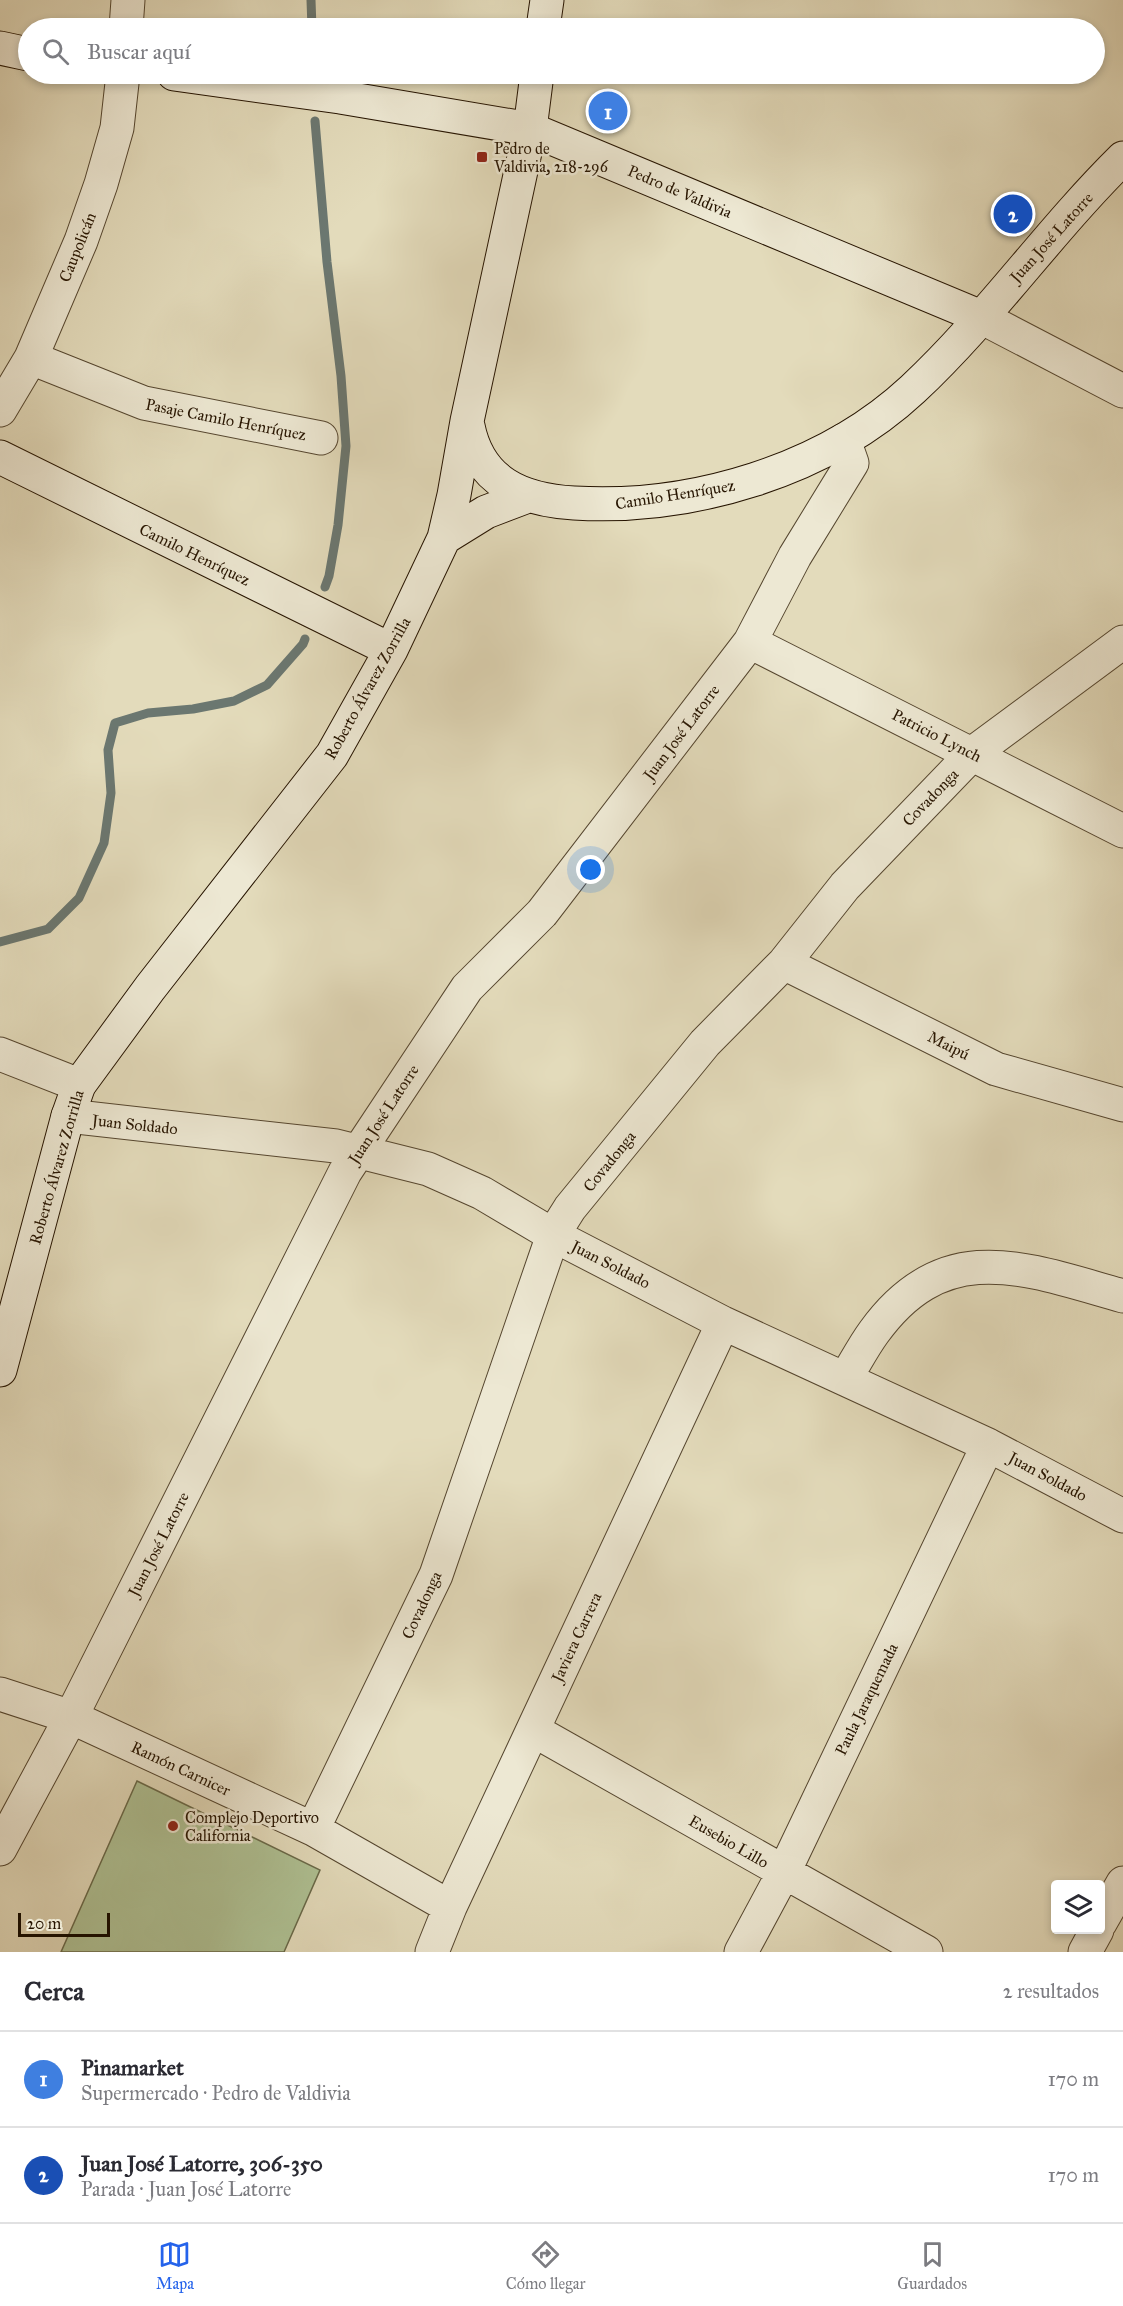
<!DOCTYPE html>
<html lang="es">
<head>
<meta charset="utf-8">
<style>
  body { margin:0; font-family:"IM FELL Great Primer",serif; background:#f2f2f3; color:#2b2b33 }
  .controls { position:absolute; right:18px; bottom:18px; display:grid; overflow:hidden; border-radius:6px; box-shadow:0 3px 9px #0003 }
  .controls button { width:54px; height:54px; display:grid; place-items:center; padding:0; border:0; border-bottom:2px solid #e1e1e2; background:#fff; color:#2b2b33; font:30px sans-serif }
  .scale { position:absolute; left:18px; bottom:15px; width:92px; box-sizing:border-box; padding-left:6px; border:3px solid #261400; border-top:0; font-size:16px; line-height:21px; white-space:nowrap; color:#261400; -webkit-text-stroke:4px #ede8d3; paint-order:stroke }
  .you { position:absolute; left:591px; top:870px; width:21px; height:21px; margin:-15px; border:4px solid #fff; border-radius:50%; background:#1a73e8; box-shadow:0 0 0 9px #1a73e833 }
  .badge { display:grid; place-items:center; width:39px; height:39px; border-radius:50%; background:#2563eb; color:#fff; font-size:20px; font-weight:700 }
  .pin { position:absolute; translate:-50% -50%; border:3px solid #fff; box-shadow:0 2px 6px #0006 }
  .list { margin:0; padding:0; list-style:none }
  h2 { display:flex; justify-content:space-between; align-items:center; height:78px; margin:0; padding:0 24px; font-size:26px }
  h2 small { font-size:20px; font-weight:400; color:#7c7c81 }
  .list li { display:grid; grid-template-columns:39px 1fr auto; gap:18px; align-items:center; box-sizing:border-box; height:96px; padding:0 24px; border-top:2px solid #e1e1e2 }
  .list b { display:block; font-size:22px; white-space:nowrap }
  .list p { margin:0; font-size:20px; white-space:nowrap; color:#7c7c81 }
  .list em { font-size:20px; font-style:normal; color:#7c7c81 }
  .icon { flex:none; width:33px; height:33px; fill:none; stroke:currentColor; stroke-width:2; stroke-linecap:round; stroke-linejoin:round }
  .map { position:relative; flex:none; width:1123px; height:1952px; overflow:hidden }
  .search { position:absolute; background:#fff; box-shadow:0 3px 9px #0003; left:18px; right:18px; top:18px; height:66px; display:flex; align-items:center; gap:15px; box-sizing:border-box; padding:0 21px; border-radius:33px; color:#7c7c81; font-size:22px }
  .sheet { height:270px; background:#fff }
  nav { display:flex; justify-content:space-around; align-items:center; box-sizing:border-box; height:84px; border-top:2px solid #e1e1e2; background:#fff; font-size:16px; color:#7c7c81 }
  nav a { display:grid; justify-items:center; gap:3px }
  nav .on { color:#2563eb }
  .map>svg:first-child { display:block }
</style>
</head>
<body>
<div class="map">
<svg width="1123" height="1952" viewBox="0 0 1123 1952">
  <rect width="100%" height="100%" fill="#e3dbbb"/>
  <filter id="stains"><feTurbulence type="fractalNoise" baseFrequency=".00333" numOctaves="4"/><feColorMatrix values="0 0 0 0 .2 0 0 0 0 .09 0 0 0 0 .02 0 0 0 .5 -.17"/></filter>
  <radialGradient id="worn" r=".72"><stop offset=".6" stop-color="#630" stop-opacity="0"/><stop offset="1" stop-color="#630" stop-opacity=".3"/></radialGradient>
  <path fill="#afc194" stroke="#6a6a4a" stroke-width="1.5" d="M137,1781L320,1870L284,1952H61Z"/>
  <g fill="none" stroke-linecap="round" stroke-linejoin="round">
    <path stroke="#6b7770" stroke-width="9" d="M311,0L312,28
      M315,121L327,262L341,376L346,446L338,525L329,576L325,587
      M0,942L48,929L79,898L104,843L111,793L108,750L115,723L148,713L193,709L234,701L267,685L303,644L305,639"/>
    <g stroke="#55462f" stroke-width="35">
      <path id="street" d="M126,28L128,0
        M981,317L1123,391
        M31,358L144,403L321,438
        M0,410L31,358L81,241L101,184L117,128L123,74
        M750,642L1123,831
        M784,963L996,1069L1123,1105
        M0,1054L79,1085
        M68,1116L336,1146L428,1169L482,1193L553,1235L723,1323L988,1445L1123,1516
        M845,1379C855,1363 863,1347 874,1332C945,1234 1026,1269 1123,1296
        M0,1694L71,1717L313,1829L450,1907
        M533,1730L926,1952
        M313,1829L436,1575L553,1235L570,1208L705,1043L784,963L845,886L973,753L1123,642
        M0,1849L71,1717L345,1172L467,988L542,913L750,642L795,556L852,463L844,440
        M1100,1923L1123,1883
        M432,1952L450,1907L723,1323
        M741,1952L784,1872L988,1445
        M1085,1952L1097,1930"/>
    </g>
    <g stroke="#261400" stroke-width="35">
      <path id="secondary" d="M543,28L547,0
        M0,48L28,54
        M174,74L340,97L530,129L981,317
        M468,426C479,482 521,500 574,503C692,510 825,471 913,389C989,318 1049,231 1123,158
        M0,457L391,650
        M444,538L486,512L528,496
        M0,1370L68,1116L79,1085L150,988L332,755L391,650L444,538L454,495L467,421L530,129L537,74"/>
    </g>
    <use href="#street" stroke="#ede8d3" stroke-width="33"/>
    <use href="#secondary" stroke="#ede8d3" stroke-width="33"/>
  </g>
  <g fill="#8f2418" stroke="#ede8d3" stroke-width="2">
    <rect x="476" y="151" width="12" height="12" rx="3"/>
    <circle cx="173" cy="1826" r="6"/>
  </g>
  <g text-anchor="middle" stroke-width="5" stroke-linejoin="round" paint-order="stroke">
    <g font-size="16" fill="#261400" stroke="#ede8d3" text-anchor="start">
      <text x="494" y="154">Pedro de<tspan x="494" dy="18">Valdivia, 218-296</tspan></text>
      <text x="185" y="1823">Complejo Deportivo<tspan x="185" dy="18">California</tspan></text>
    </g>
    <g font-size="16" fill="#261400" stroke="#ede8d3">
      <text transform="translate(680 191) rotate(23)" y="6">Pedro de Valdivia</text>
      <text transform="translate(1051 237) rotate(-48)" y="6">Juan José Latorre</text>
      <text transform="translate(77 247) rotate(-68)" y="6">Caupolicán</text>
      <text transform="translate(226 419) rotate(11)" y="6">Pasaje Camilo Henríquez</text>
      <text transform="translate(675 494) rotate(-9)" y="6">Camilo Henríquez</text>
      <text transform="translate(195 554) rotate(26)" y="6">Camilo Henríquez</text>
      <text transform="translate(367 688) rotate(-61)" y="6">Roberto Álvarez Zorrilla</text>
      <text transform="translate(681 732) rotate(-53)" y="6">Juan José Latorre</text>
      <text transform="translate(937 735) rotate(27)" y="6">Patricio Lynch</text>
      <text transform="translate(930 797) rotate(-46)" y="6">Covadonga</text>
      <text transform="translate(949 1045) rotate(27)" y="6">Maipú</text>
      <text transform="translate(383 1114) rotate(-57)" y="6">Juan José Latorre</text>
      <text transform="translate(135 1124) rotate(6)" y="6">Juan Soldado</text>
      <text transform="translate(609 1161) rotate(-51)" y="6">Covadonga</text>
      <text transform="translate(56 1167) rotate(-74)" y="6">Roberto Álvarez Zorrilla</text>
      <text transform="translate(611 1264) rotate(27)" y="6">Juan Soldado</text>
      <text transform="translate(1048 1476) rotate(28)" y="6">Juan Soldado</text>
      <text transform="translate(158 1544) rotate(-63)" y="6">Juan José Latorre</text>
      <text transform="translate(421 1605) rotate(-65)" y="6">Covadonga</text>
      <text transform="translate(576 1637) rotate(-65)" y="6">Javiera Carrera</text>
      <text transform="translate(866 1699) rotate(-64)" y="6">Paula Jaraquemada</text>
      <text transform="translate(181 1768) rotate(25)" y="6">Ramón Carnicer</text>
      <text transform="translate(729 1841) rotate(30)" y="6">Eusebio Lillo</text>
    </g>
  </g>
  <rect width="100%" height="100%" filter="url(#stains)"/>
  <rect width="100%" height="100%" fill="url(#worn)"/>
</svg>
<div class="controls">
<button><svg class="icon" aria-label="layers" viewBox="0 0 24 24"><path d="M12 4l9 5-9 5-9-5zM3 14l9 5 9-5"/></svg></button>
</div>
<div class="scale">20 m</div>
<div class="you"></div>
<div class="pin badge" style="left:608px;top:111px;background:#3f7fe0">1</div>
<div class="pin badge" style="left:1013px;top:214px;background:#1a4fb4">2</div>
<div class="search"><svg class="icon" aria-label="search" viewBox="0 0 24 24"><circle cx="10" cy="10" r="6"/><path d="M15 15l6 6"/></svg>Buscar aquí</div>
</div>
<section class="sheet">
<h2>Cerca<small>2 resultados</small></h2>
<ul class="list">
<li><span class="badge" style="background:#3f7fe0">1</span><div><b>Pinamarket</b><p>Supermercado · Pedro de Valdivia</p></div><em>170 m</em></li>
<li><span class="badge" style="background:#1a4fb4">2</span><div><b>Juan José Latorre, 306-350</b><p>Parada · Juan José Latorre</p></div><em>170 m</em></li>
</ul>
</section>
<nav>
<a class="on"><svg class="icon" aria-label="map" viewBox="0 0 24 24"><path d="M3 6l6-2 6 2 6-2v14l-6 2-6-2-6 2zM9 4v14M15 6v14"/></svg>Mapa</a>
<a><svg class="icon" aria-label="directions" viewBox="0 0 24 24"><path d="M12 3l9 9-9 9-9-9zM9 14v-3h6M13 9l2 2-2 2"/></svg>Cómo llegar</a>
<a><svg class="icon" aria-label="saved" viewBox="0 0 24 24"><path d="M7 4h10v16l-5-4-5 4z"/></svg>Guardados</a>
</nav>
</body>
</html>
